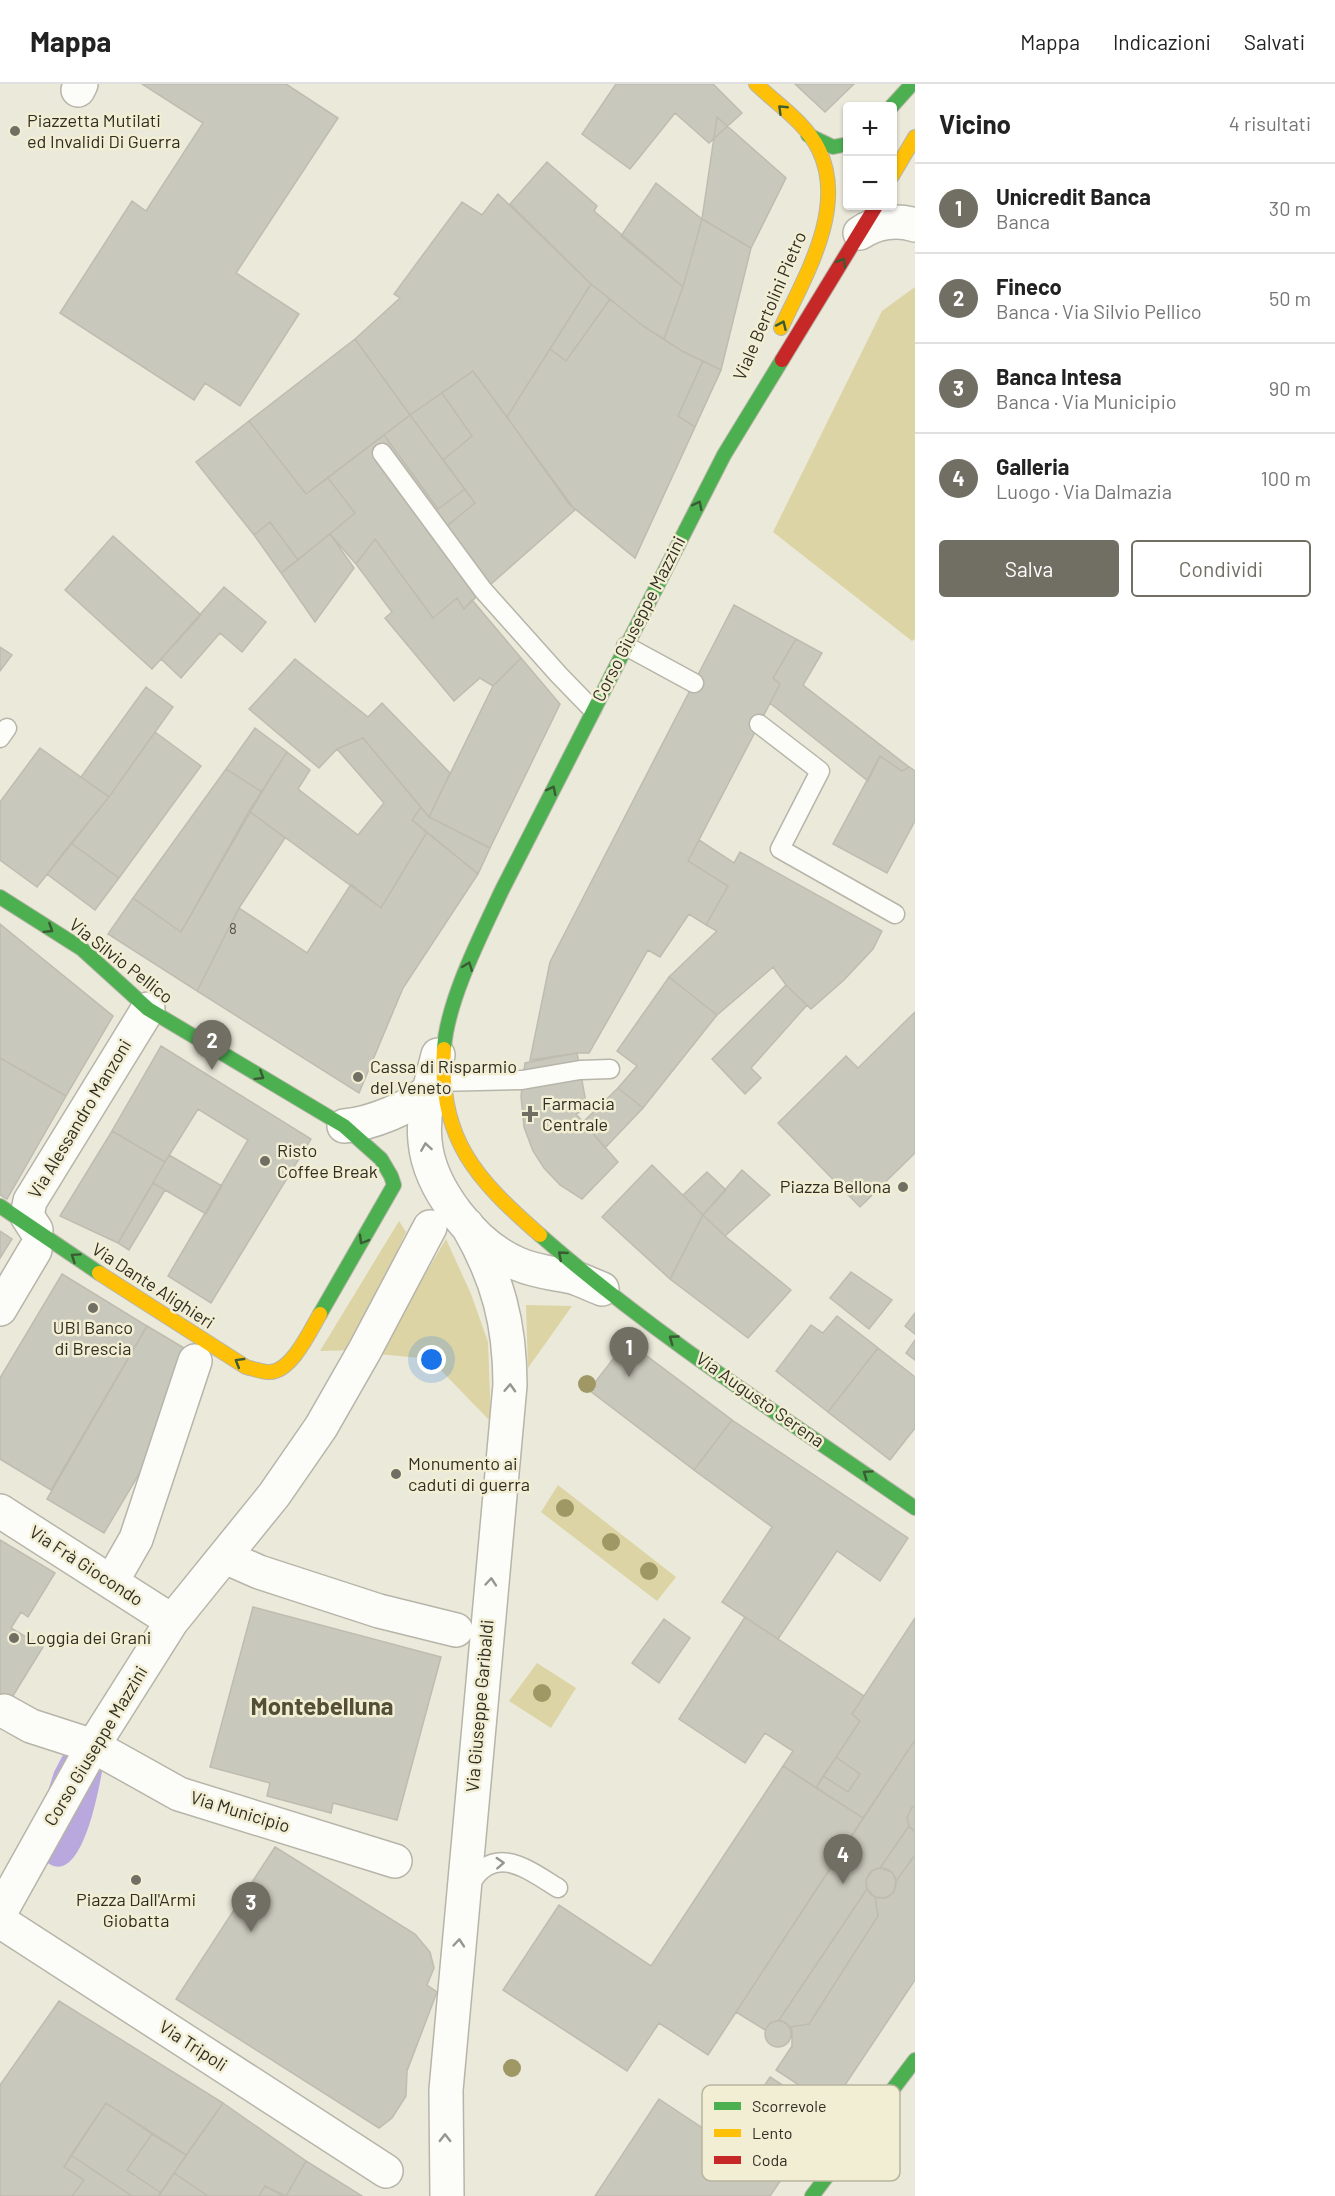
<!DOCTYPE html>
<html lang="it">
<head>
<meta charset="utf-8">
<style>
  body { margin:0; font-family:Barlow,sans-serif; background:#f2f2f2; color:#222 }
  .controls { position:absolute; right:18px; top:18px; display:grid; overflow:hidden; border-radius:6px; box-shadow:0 2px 4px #0004 }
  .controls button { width:54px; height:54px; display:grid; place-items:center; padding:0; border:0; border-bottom:2px solid #e0e0e0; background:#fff; color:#222; font:30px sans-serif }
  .you { position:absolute; left:432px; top:1276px; width:21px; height:21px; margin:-15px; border:4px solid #fff; border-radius:50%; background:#1a73e8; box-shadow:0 0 0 9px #1a73e833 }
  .badge { display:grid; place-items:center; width:39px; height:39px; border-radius:50%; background:#716f64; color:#fff; font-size:20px; font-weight:700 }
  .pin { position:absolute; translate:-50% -50px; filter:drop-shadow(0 2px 3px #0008) }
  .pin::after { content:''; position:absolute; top:32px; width:21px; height:18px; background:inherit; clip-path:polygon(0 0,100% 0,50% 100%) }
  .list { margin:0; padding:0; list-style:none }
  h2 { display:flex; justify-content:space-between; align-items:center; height:78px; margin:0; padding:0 24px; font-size:26px }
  h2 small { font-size:20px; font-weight:400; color:#767676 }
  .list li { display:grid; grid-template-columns:39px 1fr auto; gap:18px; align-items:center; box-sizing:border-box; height:90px; padding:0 24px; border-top:2px solid #e0e0e0 }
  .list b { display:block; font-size:22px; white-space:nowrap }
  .list p { margin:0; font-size:20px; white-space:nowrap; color:#767676 }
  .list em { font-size:20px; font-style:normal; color:#767676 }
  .actions { display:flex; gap:12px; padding:18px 24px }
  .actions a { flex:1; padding:14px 0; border:2px solid #716f64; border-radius:6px; text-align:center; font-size:21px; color:#716f64 }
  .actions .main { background:#716f64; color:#fff }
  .map { position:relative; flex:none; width:915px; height:2112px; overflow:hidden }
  header { display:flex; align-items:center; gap:36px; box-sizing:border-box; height:84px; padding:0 30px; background:#fff; border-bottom:2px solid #e0e0e0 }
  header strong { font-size:28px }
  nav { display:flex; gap:33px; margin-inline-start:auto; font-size:21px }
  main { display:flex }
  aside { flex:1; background:#fff }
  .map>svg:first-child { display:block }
</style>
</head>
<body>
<header>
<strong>Mappa</strong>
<nav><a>Mappa</a><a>Indicazioni</a><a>Salvati</a></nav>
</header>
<main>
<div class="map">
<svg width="915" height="2112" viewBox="0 0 915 2112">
  <rect width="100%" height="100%" fill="#ebe9da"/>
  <path fill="#dcd4a5" d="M915,203V555L912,557L773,448L882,227Z
    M399,1137L406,1148L352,1266L320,1267Z
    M446,1155L471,1210L488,1258L491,1338L430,1275L378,1270Z
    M526,1221L572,1222L528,1284Z
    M558,1401L676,1493L657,1517L541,1428Z
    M537,1579L576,1604L551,1644L509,1617Z"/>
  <path fill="#b9a8de" d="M65,1667L103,1682C99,1704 81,1812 43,1775V1723L54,1688Z"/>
  <path fill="#c9c8bc" stroke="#bebcb0" stroke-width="1.5" d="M142,0H286L338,34L236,189L299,230L240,322L205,299L194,316L60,229L132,117L146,127L203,39Z
    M616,0H713L742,29L709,59L675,29L630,85L582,50Z
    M795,0H854L825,28Z
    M717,33L786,94L751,164L702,135Z
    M547,78L597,122L594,127L683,203L664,255L643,242L591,200L510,120Z
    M656,99L702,135L683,203L621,152Z
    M498,110L591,200L507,333L473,287L410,331L355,255L400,214L394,210L462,118L482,131Z
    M702,135L751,164L721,286L682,267L664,255L683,203Z
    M591,200L610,215L566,277L550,265Z
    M610,215L643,242L682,267L703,277L678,332L695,343L635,474L569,420L507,333L550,265L566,277Z
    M355,255L410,331L306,410L249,337Z
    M703,277L721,286L695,343L678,332Z
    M473,287L575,426L490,501L447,442L475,419L443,376L472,352L442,309Z
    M442,309L472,352L443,376L410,331Z
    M410,331L465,405L438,425L384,351Z
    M249,337L306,410L328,394L355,429L298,476L270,438L254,451L196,378Z
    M384,351L438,425L465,405L475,419L447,442L483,506L464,525L457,514L433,534L375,455L356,480L330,450L355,429L328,394Z
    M270,438L298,476L281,489L254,451Z
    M330,450L354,484L315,538L281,489Z
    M113,452L201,531L152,585L65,506Z
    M375,455L433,534L457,514L464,525L472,516L521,574L493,602L480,594L454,617L385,534L392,528L356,480Z
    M224,503L266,538L242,568L220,549L181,594L161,575Z
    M734,521L796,555L773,594L780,600L688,777L728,802L706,841L689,830L660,873L648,866L589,969H577L530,976L550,878Z
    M796,555L822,569L803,601L909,683L902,687L880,672L868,697L770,619L780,600L773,594Z
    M0,563L12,571L0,587Z
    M521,574L560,620L490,764L429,733L493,602Z
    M295,575L368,633L382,619L450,689L429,733L363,654L337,665L319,684L249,625Z
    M146,603L173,623L109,713L81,693Z
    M255,644L287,668L262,708L226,685Z
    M155,648L201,682L119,794L71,759L109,713Z
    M363,654L421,723L412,736L427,748L381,824L249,727L287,668L310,686L298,705L358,751L384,719L337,665Z
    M40,664L109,713L37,803L0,776V718Z
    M880,672L902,687L909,683L915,687V737L887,789L833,760Z
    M226,685L262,708L181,848L133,814Z
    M421,723L429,733L490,764L478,790L412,736Z
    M249,727L285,754L239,824L197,907L108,850L133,814L181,848Z
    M427,748L478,790L403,904L359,1009L197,907L239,824L307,869L351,800L381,824Z
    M699,756L734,779L740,768L882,847L873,865L844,896L811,925L786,901L773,883L717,931L669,893L717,847L706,841L728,802L688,777Z
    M71,759L119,794L95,826L47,790Z
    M0,840L113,932L66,1012L0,974Z
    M669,893L717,931L643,1024L618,1004L637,982L617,967Z
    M786,901L807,921L751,984L761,994L745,1010L712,975Z
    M915,928V1069L860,1123L778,1039L846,972L858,984Z
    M161,962L311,1055L211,1219L168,1192L248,1056L198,1025L165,1078L112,1047Z
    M577,969L587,1024L576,1030L618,1078L582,1115L560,1101L544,1084L533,1067L524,1043L521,1012L525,979Z
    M0,974L66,1012L7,1115L0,1111Z
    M618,1004L643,1024L605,1064L583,1038Z
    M112,1047L165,1078L118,1159L60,1132Z
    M169,1071L222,1102L206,1130L153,1099Z
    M652,1081L703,1131L670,1195L602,1133Z
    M742,1086L770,1111L725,1152L703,1131Z
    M707,1088L726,1106L703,1131L683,1111Z
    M153,1099L165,1106L129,1166L118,1159Z
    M703,1131L725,1152L791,1206L748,1254L670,1195Z
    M0,1147L12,1155L0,1174Z
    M851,1188L892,1216L869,1245L830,1214Z
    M62,1190L147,1242L51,1406L0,1375V1294Z
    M915,1229V1250L905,1242Z
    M837,1232L878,1264L828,1328L776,1287L811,1241L823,1249Z
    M147,1242L206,1277L104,1449L47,1415Z
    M915,1256V1276L906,1269Z
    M627,1257L732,1336L694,1386L589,1306Z
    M878,1264L915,1293V1344L890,1376L828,1328Z
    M732,1336L908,1454L880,1497L837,1467L778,1555L722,1518L772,1443L694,1386Z
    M0,1456L55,1489L28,1533L21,1528L11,1544L43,1563L0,1633Z
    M253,1523L441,1573L397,1736L333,1719L331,1729L267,1712L270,1699L210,1683Z
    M745,1533L864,1612L852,1630L860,1637L816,1704L783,1682L793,1667L765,1649L745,1679L679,1635Z
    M915,1534V1656L863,1734L816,1704L823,1692L848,1708L860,1690L836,1673L860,1637L852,1630Z
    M664,1535L690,1554L659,1599L632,1579Z
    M915,1656V1722L912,1723L907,1734L909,1742L880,1784L872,1787L866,1796L867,1805L779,1936L770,1939L765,1946L736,1928Z
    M836,1673L860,1690L848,1708L823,1692Z
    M783,1682L863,1734L708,1971L659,1939L627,1987L503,1906L559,1821L651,1882Z
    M915,1722V1748L909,1742L907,1734L912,1723Z
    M909,1742L915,1748V1771L896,1797L892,1788L880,1784Z
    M275,1763L415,1850L430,1868L434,1884L427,1901L437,1908L407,1987L406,2012L392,2034L379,2044L176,1915Z
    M915,1771V1896L831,2022L776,1986L792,1962V1947L790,1943L809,1940L878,1832L875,1813L886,1814L894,1808L896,1797Z
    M866 1799a15 15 0 1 1 30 0a15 15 0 1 1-30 0Z
    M867,1805L875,1813L878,1832L809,1940L790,1943L786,1939L779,1936Z
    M59,1917L223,2019L186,2071L106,2019L64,2083L84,2096L72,2112H0V2001Z
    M765 1950a13 13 0 1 1 26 0a13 13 0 1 1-26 0Z
    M770,1993L828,2031L798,2075L741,2038Z
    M659,2015L781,2096L770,2112H595Z
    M106,2019L152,2050L127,2086L161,2109L158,2112H132L71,2071Z
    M223,2019L306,2077L286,2112L265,2102L259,2112H208L174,2089Z
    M152,2050L186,2071L161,2109L127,2086Z
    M71,2071L132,2112H72L84,2096L64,2083Z
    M306,2077L362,2112H286Z
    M174,2089L208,2112H158Z
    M265,2102L283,2112H259Z"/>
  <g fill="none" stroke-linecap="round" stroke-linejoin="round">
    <g stroke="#b7b5a9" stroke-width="21">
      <path id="lane" d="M382,369L483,506L559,591L592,625
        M626,562L694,599
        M759,640L820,687L780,765L895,830
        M0,654L7,644
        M436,998L522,996L580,986L610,985
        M469,1802C494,1758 527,1785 558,1804"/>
    </g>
    <g stroke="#b7b5a9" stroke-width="36">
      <path id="street" d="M78,6L81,0
        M860,149C876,138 897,135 915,141
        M438,971C431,999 422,1028 425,1057C429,1105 475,1162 518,1180C536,1188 554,1189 572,1193C582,1196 592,1201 602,1205
        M344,1042C370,1040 411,1024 429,1006
        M36,1146L27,1132L30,1117L148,925
        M0,1225L35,1166
        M0,1427L172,1537
        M225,1473L259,1488L379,1527L456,1546
        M112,1497L136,1455L195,1277
        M4,1627L31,1642L93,1662L179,1710L395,1777
        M0,1829L93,1662L172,1537L274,1411L321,1343L365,1266L430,1143
        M0,1837L386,2087
        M447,2112L446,2006L510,1301C510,1240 498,1194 467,1141"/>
    </g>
    <g stroke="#b7b5a9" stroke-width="16">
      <path id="fast" d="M892,22L912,0
        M808,51L833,63L848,60
        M0,813L82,865L148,925L344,1042L381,1075L391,1092L394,1101L320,1230
        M444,965C447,917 481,851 502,806L724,371L782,276
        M0,1122L99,1189
        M540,1151C655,1252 789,1337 915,1424
        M812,2112L915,1976"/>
    </g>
    <g stroke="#b7b5a9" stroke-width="16">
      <path id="slow" d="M756,0C777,20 806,39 819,66C847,124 805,192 781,244
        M892,92L915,53
        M444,965C438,1055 477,1096 540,1151
        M99,1189L246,1283C254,1285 262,1288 270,1288C292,1287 310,1247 320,1230"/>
    </g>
    <g stroke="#b7b5a9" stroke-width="16">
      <path id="jam" d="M782,276L876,122"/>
    </g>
    <use href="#lane" stroke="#fcfcf9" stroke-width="18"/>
    <use href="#street" stroke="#fcfcf9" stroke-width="33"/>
    <use href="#fast" stroke="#4caf50" stroke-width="14"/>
    <use href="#slow" stroke="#ffc107" stroke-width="14"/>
    <use href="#jam" stroke="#c62828" stroke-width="14"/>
  </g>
  <g fill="#a09864">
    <circle cx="587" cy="1300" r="9"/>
    <circle cx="565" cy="1424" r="9"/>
    <circle cx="611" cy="1458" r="9"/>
    <circle cx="649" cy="1487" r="9"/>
    <circle cx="542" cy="1609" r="9"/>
    <circle cx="512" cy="1984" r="9"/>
  </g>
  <defs><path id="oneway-chevron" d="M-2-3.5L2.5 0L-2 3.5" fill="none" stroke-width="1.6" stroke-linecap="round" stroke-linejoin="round" transform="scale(1.5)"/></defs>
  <g stroke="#3a5b33">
    <use href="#oneway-chevron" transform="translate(782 25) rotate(-136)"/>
    <use href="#oneway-chevron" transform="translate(842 178) rotate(-59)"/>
    <use href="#oneway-chevron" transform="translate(782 241) rotate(-66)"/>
    <use href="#oneway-chevron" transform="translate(698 421) rotate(-63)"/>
    <use href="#oneway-chevron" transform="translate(552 706) rotate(-63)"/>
    <use href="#oneway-chevron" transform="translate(49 845) rotate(32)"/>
    <use href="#oneway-chevron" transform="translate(468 882) rotate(-69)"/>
    <use href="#oneway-chevron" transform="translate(260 992) rotate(32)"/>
    <use href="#oneway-chevron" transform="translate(363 1156) rotate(120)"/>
    <use href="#oneway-chevron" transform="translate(562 1171) rotate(-139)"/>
    <use href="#oneway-chevron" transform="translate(75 1173) rotate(-146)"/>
    <use href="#oneway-chevron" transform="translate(673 1255) rotate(-144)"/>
    <use href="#oneway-chevron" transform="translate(239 1278) rotate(-149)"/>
    <use href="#oneway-chevron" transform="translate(867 1390) rotate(-145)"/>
  </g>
  <g stroke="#96958e">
    <use href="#oneway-chevron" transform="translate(426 1063) rotate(-99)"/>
    <use href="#oneway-chevron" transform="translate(510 1304) rotate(-87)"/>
    <use href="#oneway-chevron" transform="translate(491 1498) rotate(-85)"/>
    <use href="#oneway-chevron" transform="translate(500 1779) rotate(-3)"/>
    <use href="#oneway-chevron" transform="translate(459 1859) rotate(-85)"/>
    <use href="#oneway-chevron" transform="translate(445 2054) rotate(-90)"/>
  </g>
  <g fill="#716f64" stroke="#f2eed3" stroke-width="2">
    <circle cx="15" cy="47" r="6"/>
    <circle cx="358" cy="993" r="6"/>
    <path d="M527 1021h6v6h6v6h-6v6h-6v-6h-6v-6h6z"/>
    <circle cx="265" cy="1077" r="6"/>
    <circle cx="903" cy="1103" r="6"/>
    <circle cx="93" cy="1224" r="6"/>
    <circle cx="396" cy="1390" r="6"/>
    <circle cx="14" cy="1554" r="6"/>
    <circle cx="136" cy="1796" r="6"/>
  </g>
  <g text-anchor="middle" stroke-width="5" stroke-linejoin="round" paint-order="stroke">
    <g font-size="15" fill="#56544a">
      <text x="233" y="850">8</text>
    </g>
    <g font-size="18" fill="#302e24" stroke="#f2eed3" text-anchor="start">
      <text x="27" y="43">Piazzetta Mutilati<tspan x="27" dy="21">ed Invalidi Di Guerra</tspan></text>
      <text x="370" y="989">Cassa di Risparmio<tspan x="370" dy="21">del Veneto</tspan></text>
      <text x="542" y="1026">Farmacia<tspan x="542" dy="21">Centrale</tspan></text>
      <text x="277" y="1073">Risto<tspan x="277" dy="21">Coffee Break</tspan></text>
      <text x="891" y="1109" text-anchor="end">Piazza Bellona</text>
      <text x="93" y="1250" text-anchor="middle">UBI Banco<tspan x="93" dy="21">di Brescia</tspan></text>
      <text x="408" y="1386">Monumento ai<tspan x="408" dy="21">caduti di guerra</tspan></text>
      <text x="26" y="1560">Loggia dei Grani</text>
      <text x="136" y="1822" text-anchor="middle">Piazza Dall'Armi<tspan x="136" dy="21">Giobatta</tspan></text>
    </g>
    <g font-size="18" fill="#302e24" stroke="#f2eed3">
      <text transform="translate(770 222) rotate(-67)" y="6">Viale Bertolini Pietro</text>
      <text transform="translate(639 535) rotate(-63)" y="6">Corso Giuseppe Mazzini</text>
      <text transform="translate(121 877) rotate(38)" y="6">Via Silvio Pellico</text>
      <text transform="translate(80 1035) rotate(-59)" y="6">Via Alessandro Manzoni</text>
      <text transform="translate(153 1202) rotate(33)" y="6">Via Dante Alighieri</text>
      <text transform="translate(760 1316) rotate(35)" y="6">Via Augusto Serena</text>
      <text transform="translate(86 1482) rotate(33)" y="6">Via Frà Giocondo</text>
      <text transform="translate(480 1622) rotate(-85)" y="6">Via Giuseppe Garibaldi</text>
      <text transform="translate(96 1662) rotate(-59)" y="6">Corso Giuseppe Mazzini</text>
      <text transform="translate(240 1728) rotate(17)" y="6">Via Municipio</text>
      <text transform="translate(193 1962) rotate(33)" y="6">Via Tripoli</text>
    </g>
    <g font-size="24" font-weight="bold" fill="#524e37" stroke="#f2eed3">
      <text x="322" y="1631">Montebelluna</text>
    </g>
  </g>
  <rect x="702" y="2001" width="198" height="96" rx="9" fill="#f2eed3" stroke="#b8b49e" stroke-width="1.5"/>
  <rect x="714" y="2018" width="27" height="8" fill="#4caf50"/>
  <rect x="714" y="2045" width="27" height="8" fill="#ffc107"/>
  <rect x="714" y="2072" width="27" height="8" fill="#c62828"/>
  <g font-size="16" fill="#302e24">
    <text x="752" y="2028">Scorrevole</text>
    <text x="752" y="2055">Lento</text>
    <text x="752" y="2082">Coda</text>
  </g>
</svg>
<div class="controls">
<button>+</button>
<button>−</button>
</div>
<div class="you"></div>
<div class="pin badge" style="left:629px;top:1293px">1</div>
<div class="pin badge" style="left:212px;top:986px">2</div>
<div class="pin badge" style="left:251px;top:1848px">3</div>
<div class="pin badge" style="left:843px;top:1800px">4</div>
</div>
<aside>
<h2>Vicino<small>4 risultati</small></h2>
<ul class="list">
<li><span class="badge">1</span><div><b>Unicredit Banca</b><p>Banca</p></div><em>30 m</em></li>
<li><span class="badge">2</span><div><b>Fineco</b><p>Banca · Via Silvio Pellico</p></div><em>50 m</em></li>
<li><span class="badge">3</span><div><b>Banca Intesa</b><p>Banca · Via Municipio</p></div><em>90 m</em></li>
<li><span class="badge">4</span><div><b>Galleria</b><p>Luogo · Via Dalmazia</p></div><em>100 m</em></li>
</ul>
<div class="actions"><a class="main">Salva</a><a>Condividi</a></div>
</aside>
</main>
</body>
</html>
